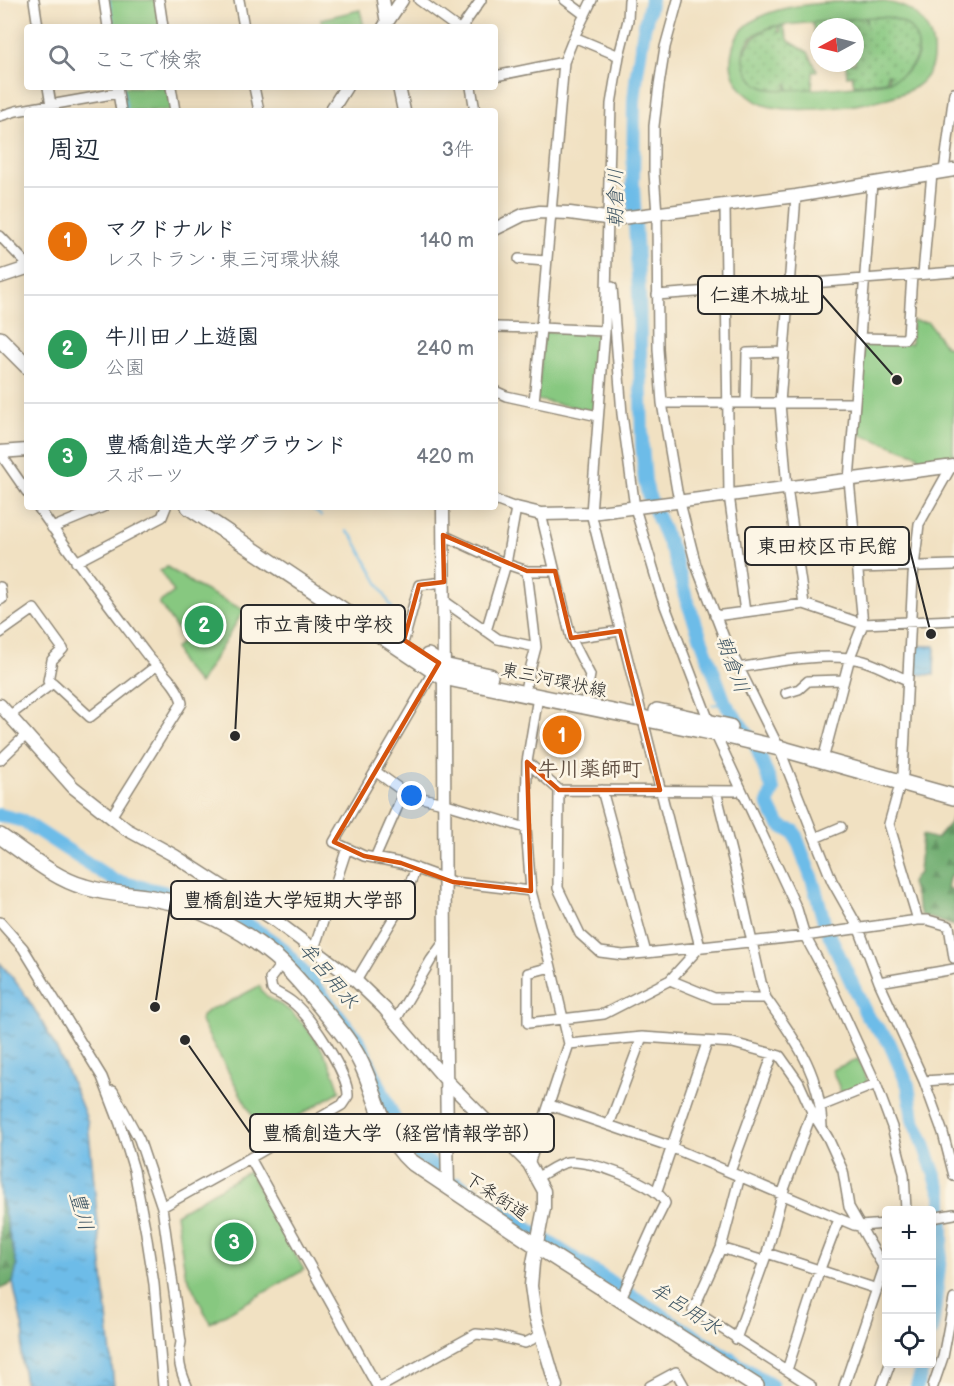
<!DOCTYPE html>
<html lang="ja">
<head>
<meta charset="utf-8">
<style>
  body { margin:0; font-family:"Balsamiq Sans","Klee One",sans-serif; background:#f6f6f7; color:#1f2937 }
  .controls { position:absolute; right:18px; bottom:18px; display:grid; overflow:hidden; border-radius:6px; box-shadow:0 3px 15px #0003 }
  .controls button { width:54px; height:54px; display:grid; place-items:center; padding:0; border:0; border-bottom:2px solid #e0e1e3; background:#fff; color:#1f2937; font:30px sans-serif }
  .compass { position:absolute; left:810px; top:18px; width:54px; height:54px; border-radius:50%; background:#fff; box-shadow:0 3px 15px #0003; rotate:263deg }
  .you { position:absolute; left:412px; top:796px; width:21px; height:21px; margin:-15px; border:4px solid #fff; border-radius:50%; background:#1a73e8; box-shadow:0 0 0 9px #1a73e833 }
  .badge { display:grid; place-items:center; width:39px; height:39px; border-radius:50%; background:#b5179e; color:#fff; font-size:20px; font-weight:700 }
  .pin { position:absolute; translate:-50% -50%; border:3px solid #fff; box-shadow:0 2px 6px #0006 }
  .list { margin:0; padding:0; list-style:none }
  h2 { display:flex; justify-content:space-between; align-items:center; height:78px; margin:0; padding:0 24px; font-size:26px }
  h2 small { font-size:20px; font-weight:400; color:#747a83 }
  .list li { display:grid; grid-template-columns:39px 1fr auto; gap:18px; align-items:center; box-sizing:border-box; height:108px; padding:0 24px; border-top:2px solid #e0e1e3 }
  .list b { display:block; font-size:22px; white-space:nowrap }
  .list p { margin:0; font-size:20px; white-space:nowrap; color:#747a83 }
  .list em { font-size:20px; font-style:normal; color:#747a83 }
  .icon { flex:none; width:33px; height:33px; fill:none; stroke:currentColor; stroke-width:2; stroke-linecap:round; stroke-linejoin:round }
  .map { position:relative; flex:none; width:954px; height:1386px; overflow:hidden }
  .search { position:absolute; background:#fff; box-shadow:0 3px 15px #0003; left:24px; top:24px; width:474px; height:66px; display:flex; align-items:center; gap:15px; box-sizing:border-box; padding:0 21px; border-radius:6px; color:#747a83; font-size:22px }
  .panel { position:absolute; background:#fff; box-shadow:0 3px 15px #0003; left:24px; top:108px; width:474px; height:402px; border-radius:6px }
  .map>svg:first-child { display:block }
</style>
</head>
<body>
<div class="map">
<svg width="954" height="1386" viewBox="0 0 954 1386">
  <defs>
    <pattern id="grass-dots" width="8" height="8" patternUnits="userSpaceOnUse" patternTransform="scale(1.5)"><rect width="8" height="8" fill="#87c880"/><path d="M2 2h.1M6 6h.1" fill="none" stroke="#6fa369" stroke-width="1.8" stroke-linecap="round"/></pattern>
    <pattern id="forest-firs" width="22" height="20" patternUnits="userSpaceOnUse" patternTransform="scale(1.5)"><rect width="22" height="20" fill="#6dac6e"/><path d="M5 1l3.5 6h-7zM16 11l3.5 6h-7z" fill="#5a8c5b"/></pattern>
    <pattern id="water-ripples" width="26" height="14" patternUnits="userSpaceOnUse" patternTransform="scale(1.5)"><rect width="26" height="14" fill="#6dbce8"/><path d="M2 4q2-2 4 0t4 0M15 11q2-2 4 0t4 0" fill="none" stroke="#5a99bc"/></pattern>
  </defs>
  <rect width="100%" height="100%" fill="#fcf5e5"/>
  <filter id="ink" filterUnits="userSpaceOnUse"><feTurbulence type="fractalNoise" baseFrequency=".0167" numOctaves="2"/><feDisplacementMap in="SourceGraphic" scale="12" xChannelSelector="R" yChannelSelector="G"/><feConvolveMatrix kernelMatrix="1 2 1 2 8 2 1 2 1" color-interpolation-filters="sRGB"/></filter>
  <filter id="wash" filterUnits="userSpaceOnUse"><feTurbulence type="fractalNoise" baseFrequency=".008" numOctaves="4" result="noise"/><feDisplacementMap in="SourceGraphic" scale="24" xChannelSelector="R" yChannelSelector="G"/><feGaussianBlur stdDeviation="1.35" result="paint"/><feColorMatrix in="noise" values="0 0 0 0 0 0 0 0 0 0 0 0 0 0 0 0 0 1.4 0 .05"/><feComposite in="paint" operator="in"/></filter>
  <g filter="url(#wash)">
    <rect width="100%" height="100%" fill="#f1e1c2"/>
    <path fill="url(#grass-dots)" stroke="#597a56" stroke-width="1.5" d="M865,17L866,24L867,17C878,16 890,16 900,21C932,36 918,72 889,81V74H887V81L854,85L852,75L847,76L846,65L848,63H855V27H819V34L815,37L813,24L814,22Z
      M779,26L778,32H781L780,26H783L789,41L808,52L817,70V72H813L812,89L789,91L788,84H786L788,91C777,90 765,90 756,83C728,63 751,29 779,26Z"/>
    <path fill="url(#forest-firs)" stroke="#4c6c4c" stroke-width="1.5" d="M954,811V875H950L947,888L954,891V926L921,915L911,883L914,877L919,873L922,835L936,839L950,823Z
      M0,1195L17,1266L13,1283L0,1289Z"/>
    <path fill="#87c880" stroke="#597a56" stroke-width="1.5" fill-rule="evenodd" d="M104,0H159L163,27H108Z
      M866,0C882,1 901,3 914,13C937,31 942,70 915,87C887,105 796,116 764,105C753,101 742,92 737,82C730,71 730,58 733,47C745,0 828,4 866,0ZM872,17C880,17 888,16 895,19C913,24 925,46 914,63C910,70 902,76 893,80C878,86 780,93 765,88C746,81 737,56 750,39C756,32 766,29 774,26Z
      M360,10L364,27H323L321,19Z
      M117,87H171L175,111H121Z
      M912,321L928,322L945,346L954,347L953,459L919,465L918,455L856,433L864,343L911,344Z
      M544,331L602,335L595,411L537,400Z
      M167,567L198,587L244,610L199,684L181,663L175,648L184,640L159,603L174,592L160,571Z
      M259,986C267,1002 279,1001 291,1012C315,1034 331,1060 340,1091L264,1137L200,1020C205,1011 211,1007 222,1006Z
      M858,1059L869,1084L842,1094L832,1070Z
      M249,1171L304,1270L210,1323L185,1272L176,1214Z"/>
    <path fill="url(#water-ripples)" stroke="#4c748a" stroke-width="1.5" d="M916,646H935L934,675L915,674Z
      M0,963C40,1007 66,1066 88,1122L114,1386H25L21,1353L24,1335L13,1283L17,1266L0,1195Z"/>
    <g fill="none" stroke-linecap="round" stroke-linejoin="round">
      <path stroke="#6dbce8" stroke-width="2" d="M109,0L114,27
        M123,87L127,111
        M311,507L321,516
        M346,531L353,537L394,612
        M712,705L725,703"/>
      <path stroke="#6dbce8" stroke-width="14" d="M651,0L644,29L637,73L634,101L633,187L639,293L642,445L645,481L648,494L675,558L686,598L725,703L756,746L773,790L768,803C774,817 778,829 794,831L813,882L825,925L867,1016L889,1042L908,1085L913,1119L922,1139L942,1195V1239L932,1331
        M0,815L23,821L115,881L207,902L243,921L281,947L315,986L359,1041L402,1136L417,1153L437,1169
        M458,1184L772,1386
        M917,1386L924,1364"/>
    </g>
  </g>
  <g filter="url(#ink)">
    <g fill="none" stroke-linecap="round" stroke-linejoin="round">
      <g stroke="#8e8676" stroke-width="12">
        <path id="minor" d="M34,0L38,27
          M104,0L108,27
          M159,0L163,27
          M239,0L244,27
          M419,0L456,27
          M565,0L585,15
          M678,0L665,47L659,85L654,126V173L657,214L658,349L662,403L677,491L696,565L725,640L779,748L832,881L859,929L879,982L924,1081L943,1133L954,1176
          M462,27L481,0
          M574,37L619,56
          M495,76L564,62
          M48,87L52,111
          M117,87L121,111
          M171,87L175,111
          M254,87L259,111
          M471,87L475,111
          M0,116L16,111L118,93
          M944,171L954,93
          M796,196L780,403L787,488L804,604
          M725,206L729,495L745,612
          M0,236L27,264
          M519,259L546,261
          M923,274L932,173
          M612,287L622,414L635,508L662,598L709,721
          M657,295L954,272
          M495,327L541,328L564,62L574,37L592,0
          M860,338L905,339L908,335L912,275
          M495,391L506,396L598,416
          M534,402L541,328L605,331
          M662,403H855
          M746,403L747,353L784,352
          M0,453L27,492
          M951,467L919,524L913,576L903,774L889,824L918,920H928L949,926L954,958
          M38,507C73,558 110,606 147,655C158,669 179,685 182,703L111,817
          M541,514L571,638L590,675L586,697
          M52,528L103,507
          M443,535L506,564L527,571H555
          M76,562L162,517L166,507
          M858,568L954,565
          M0,587L2,599L0,600
          M444,601L498,639L536,647
          M715,616L804,604L863,624L954,620
          M486,631L506,564L516,508L495,500
          M0,633L34,609L63,649L52,660L48,681L50,685
          M571,638L620,631
          M404,640L419,585L444,582
          M738,668C772,662 830,651 864,661C878,665 893,674 907,680
          M438,669L433,672L334,842L364,856L401,863L453,882L531,891
          M526,685L536,647L527,571
          M786,693L799,689L808,681L843,680
          M9,716L53,683L90,717L156,666
          M715,733L797,909L805,936L825,973L876,1084L892,1127L904,1174L906,1210
          M825,752L850,657L863,624L849,480L872,183
          M0,760L26,735
          M527,762L559,790L558,888L580,934L600,952L623,955L646,953L805,936L918,920
          M375,771L404,792L418,797L443,803L526,828
          M559,790L742,791
          M602,790L646,953
          M716,791L739,884L761,982L766,998
          M815,838L841,827
          M375,858L404,792
          M0,922L23,948L102,1077L120,1124L134,1170L146,1233L154,1284L163,1386
          M314,949L347,848
          M282,963L270,979L272,990C279,994 286,997 292,1002C310,1015 349,1075 348,1096L342,1105L250,1158L377,1386
          M551,967L528,973V1023L604,1014L670,980L700,947L591,513L605,331L611,104L619,56L628,20L629,0
          M670,980L714,998H766C796,1041 820,1072 822,1127
          M356,981L402,904L416,868
          M879,982L954,969
          M395,1021L431,960L446,939
          M569,1044L642,1037L733,1043L780,1056L799,1083L812,1112L828,1138L843,1171L849,1207L884,1268L844,1386
          M924,1081L954,1079
          M113,1091L139,1139L162,1207
          M550,1105L666,1145L854,1225L860,1226L886,1224
          M821,1106L876,1084
          M609,1125L642,1037
          M529,1164L569,1044L551,967L531,891L526,828L527,762L538,697
          M730,1172L773,1054
          M740,1176L721,1248L693,1310L811,1386
          M538,1177C547,1172 557,1164 568,1162C589,1159 658,1184 665,1203L655,1223L621,1298
          M656,1193L707,1043
          M932,1218L954,1214
          M721,1248L764,1261
          M767,1253L877,1289
          M736,1339L767,1253L782,1195L812,1112
          M787,1370L820,1269L839,1219
          M187,1386C180,1370 177,1359 181,1342L162,1207L250,1158
          M382,1386L476,1334L497,1336L525,1343L541,1335
          M650,1386L676,1372L684,1386
          M882,1386L890,1364
          M933,1386L943,1357L954,1299"/>
      </g>
      <g stroke="#8e8676" stroke-width="15">
        <path id="tertiary" d="M383,0L387,23
          M384,27L402,0
          M399,87L404,111
          M331,111L346,87
          M495,229L523,215L540,212L570,213L613,219L796,196L954,170
          M0,277L27,268
          M0,452L27,450
          M443,507C445,734 443,960 448,1187
          M516,508L541,514L591,513L954,466
          M0,705L73,787L111,817L126,829L175,856L273,919L356,981L384,1008L446,1080L529,1164L544,1191V1208L533,1263L531,1286L535,1315L556,1386"/>
      </g>
      <g stroke="#8e8676" stroke-width="18">
        <path id="primary" d="M0,339L27,366
          M189,507L443,677L715,733L779,748L954,797
          M428,656L443,666L490,676
          M657,711L730,727
          M0,836C27,854 53,878 85,887C107,894 130,894 152,898C196,905 239,927 274,956C291,970 305,988 320,1006C335,1024 352,1043 362,1065C377,1097 383,1136 410,1161L537,1246L756,1386"/>
      </g>
      <use href="#minor" stroke="#fff" stroke-width="9"/>
      <use href="#tertiary" stroke="#fff" stroke-width="12"/>
      <use href="#primary" stroke="#fff" stroke-width="15"/>
    </g>
  </g>
  <path fill="none" stroke="#d5540f" stroke-width="4.5" stroke-linejoin="round" d="M443,535L527,571H555L571,638L620,631L660,790H559L527,762L531,891L453,882L401,863L364,856L334,842L439,663L404,640L419,585L444,582Z"/>
  <g text-anchor="middle" stroke-width="5" stroke-linejoin="round" paint-order="stroke">
    <g font-size="18" fill="#2b2b2b" stroke="#fcf5e5">
      <text transform="translate(554 680) rotate(12)" y="6">東三河環状線</text>
      <text transform="translate(497 1196) rotate(33)" y="6">下条街道</text>
    </g>
    <g font-size="20" font-style="italic" fill="#3f5664" stroke="#fcf5e5">
      <text transform="translate(615 198) rotate(-90)" y="7">朝倉川</text>
      <text transform="translate(733 664) rotate(70)" y="7">朝倉川</text>
      <text transform="translate(329 975) rotate(50)" y="7">牟呂用水</text>
      <text transform="translate(82 1211) rotate(75)" y="7">豊川</text>
      <text transform="translate(686 1308) rotate(33)" y="7">牟呂用水</text>
    </g>
    <g font-size="21" font-weight="bold" fill="#635245" stroke="#fcf5e5">
      <text x="590" y="776">牛川薬師町</text>
    </g>
  </g>
  <path fill="none" stroke="#2b2b2b" stroke-width="2" d="M897 380L822 295M931 634L909 546M235 736L241 624M155 1007L171 900M185 1040L250 1133"/>
  <g fill="#2b2b2b" stroke="#fcf5e5" stroke-width="2">
    <circle cx="897" cy="380" r="6"/>
    <circle cx="931" cy="634" r="6"/>
    <circle cx="235" cy="736" r="6"/>
    <circle cx="155" cy="1007" r="6"/>
    <circle cx="185" cy="1040" r="6"/>
  </g>
  <g fill="#fcf5e5" stroke="#2b2b2b" stroke-width="2">
    <rect x="698" y="276" width="124" height="38" rx="6"/>
    <rect x="745" y="527" width="164" height="38" rx="6"/>
    <rect x="241" y="605" width="164" height="38" rx="6"/>
    <rect x="171" y="881" width="244" height="38" rx="6"/>
    <rect x="250" y="1114" width="304" height="38" rx="6"/>
  </g>
  <g font-size="20" text-anchor="middle" font-weight="bold" fill="#2b2b2b">
    <text x="760" y="302">仁連木城址</text>
    <text x="827" y="553">東田校区市民館</text>
    <text x="323" y="631">市立青陵中学校</text>
    <text x="293" y="907">豊橋創造大学短期大学部</text>
    <text x="402" y="1140">豊橋創造大学（経営情報学部）</text>
  </g>
</svg>
<div class="controls">
<button>+</button>
<button>−</button>
<button><svg class="icon" aria-label="locate" viewBox="0 0 24 24"><circle cx="12" cy="12" r="6"/><path d="M12 2v4M12 18v4M2 12h4M18 12h4"/></svg></button>
</div>
<svg class="compass" viewBox="-18 -18 36 36"><path d="M0-13l5 13h-10z" fill="#e53935"/><path d="M0 13l5-13h-10z" fill="#747a83"/></svg>
<div class="you"></div>
<div class="pin badge" style="left:562px;top:735px;background:#e8710a">1</div>
<div class="pin badge" style="left:204px;top:625px;background:#2e9e5b">2</div>
<div class="pin badge" style="left:234px;top:1242px;background:#2e9e5b">3</div>
<div class="search"><svg class="icon" aria-label="search" viewBox="0 0 24 24"><circle cx="10" cy="10" r="6"/><path d="M15 15l6 6"/></svg>ここで検索</div>
<section class="panel">
<h2>周辺<small>3件</small></h2>
<ul class="list">
<li><span class="badge" style="background:#e8710a">1</span><div><b>マクドナルド</b><p>レストラン · 東三河環状線</p></div><em>140 m</em></li>
<li><span class="badge" style="background:#2e9e5b">2</span><div><b>牛川田ノ上遊園</b><p>公園</p></div><em>240 m</em></li>
<li><span class="badge" style="background:#2e9e5b">3</span><div><b>豊橋創造大学グラウンド</b><p>スポーツ</p></div><em>420 m</em></li>
</ul>
</section>
</div>
</body>
</html>
